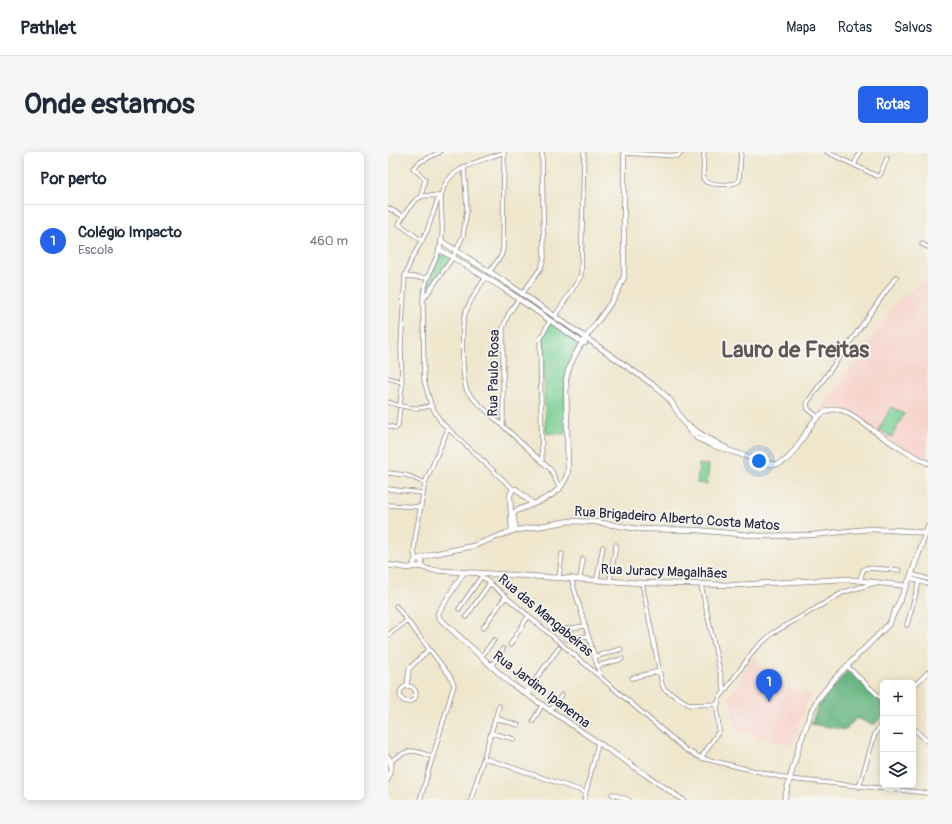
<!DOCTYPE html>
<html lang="pt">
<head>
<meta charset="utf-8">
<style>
  body { margin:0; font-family:Pangolin,sans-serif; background:#f6f6f7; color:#1f2937 }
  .controls { position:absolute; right:12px; bottom:12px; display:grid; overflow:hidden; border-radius:6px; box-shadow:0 2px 10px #0003 }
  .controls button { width:36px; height:36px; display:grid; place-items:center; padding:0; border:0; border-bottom:1px solid #e0e1e3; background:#fff; color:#1f2937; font:20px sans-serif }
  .you { position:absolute; left:371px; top:309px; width:14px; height:14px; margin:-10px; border:3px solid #fff; border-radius:50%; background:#1a73e8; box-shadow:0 0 0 6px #1a73e833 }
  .badge { display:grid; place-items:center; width:26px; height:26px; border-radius:50%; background:#2563eb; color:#fff; font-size:13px; font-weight:700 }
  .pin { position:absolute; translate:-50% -33px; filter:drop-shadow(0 1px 2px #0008) }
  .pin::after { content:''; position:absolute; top:21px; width:14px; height:12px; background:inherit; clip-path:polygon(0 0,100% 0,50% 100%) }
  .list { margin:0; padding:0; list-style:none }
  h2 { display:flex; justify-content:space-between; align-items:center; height:52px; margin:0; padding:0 16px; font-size:17px }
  h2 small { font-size:13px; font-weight:400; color:#747a83 }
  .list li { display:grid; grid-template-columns:26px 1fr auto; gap:12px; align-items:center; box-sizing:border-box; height:72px; padding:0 16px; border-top:1px solid #e0e1e3 }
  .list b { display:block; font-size:15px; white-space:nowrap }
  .list p { margin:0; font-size:13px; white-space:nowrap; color:#747a83 }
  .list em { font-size:13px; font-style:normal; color:#747a83 }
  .icon { flex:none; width:22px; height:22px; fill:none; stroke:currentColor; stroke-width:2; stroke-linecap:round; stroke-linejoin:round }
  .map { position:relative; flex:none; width:540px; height:648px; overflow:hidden; border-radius:6px }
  header { display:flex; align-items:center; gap:24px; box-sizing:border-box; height:56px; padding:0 20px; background:#fff; border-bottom:1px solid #e0e1e3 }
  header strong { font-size:19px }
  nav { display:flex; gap:22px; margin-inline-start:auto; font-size:14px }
  .intro { display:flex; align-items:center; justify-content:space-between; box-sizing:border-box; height:96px; padding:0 24px }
  h1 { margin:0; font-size:28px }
  .button { padding:10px 18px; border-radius:6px; background:#2563eb; color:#fff; font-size:14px; font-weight:700 }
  main { display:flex; gap:24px; padding:0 24px }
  aside { flex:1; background:#fff; border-radius:6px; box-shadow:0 2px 10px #0003 }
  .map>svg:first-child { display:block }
</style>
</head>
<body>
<header>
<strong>Pathlet</strong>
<nav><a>Mapa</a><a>Rotas</a><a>Salvos</a></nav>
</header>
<div class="intro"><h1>Onde estamos</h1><a class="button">Rotas</a></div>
<main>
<aside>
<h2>Por perto<small></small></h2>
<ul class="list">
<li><span class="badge">1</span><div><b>Colégio Impacto</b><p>Escola</p></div><em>460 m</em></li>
</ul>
</aside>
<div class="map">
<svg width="540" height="648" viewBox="0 0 540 648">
  <rect width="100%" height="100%" fill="#f6f6f2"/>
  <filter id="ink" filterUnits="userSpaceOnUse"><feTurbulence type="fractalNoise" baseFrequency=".025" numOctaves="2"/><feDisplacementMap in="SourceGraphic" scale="8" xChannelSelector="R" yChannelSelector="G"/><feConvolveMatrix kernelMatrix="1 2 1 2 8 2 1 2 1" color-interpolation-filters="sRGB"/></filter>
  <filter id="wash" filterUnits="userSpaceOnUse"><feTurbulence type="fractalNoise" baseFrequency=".012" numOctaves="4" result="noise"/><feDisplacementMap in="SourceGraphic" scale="16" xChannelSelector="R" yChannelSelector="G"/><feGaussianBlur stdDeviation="0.9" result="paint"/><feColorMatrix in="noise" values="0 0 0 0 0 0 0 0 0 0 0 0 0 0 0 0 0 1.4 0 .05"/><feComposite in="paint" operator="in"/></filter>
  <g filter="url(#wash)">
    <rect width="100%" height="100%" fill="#efe6cc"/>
    <path fill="#f7d1c9" d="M540,125V307L517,298L456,257L444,254L432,259L511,147Z
      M365,505L397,535L422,542L404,593L348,579L341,545Z"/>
    <path fill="#7cd296" stroke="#4f7a68" d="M57,102L63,105L40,139L38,134L52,105Z
      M161,169L193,191L179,217L177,227V282L158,281L155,195L156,182Z
      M503,255L516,262L504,285L491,277Z
      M311,312L321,313L319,332L309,331Z"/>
    <path fill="#65b47f" stroke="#446b5d" d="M460,518L495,551V564L486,573L468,566L458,578L423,572L431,552Z"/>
  </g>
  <g filter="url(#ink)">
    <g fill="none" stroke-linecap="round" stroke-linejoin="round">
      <g stroke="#888484" stroke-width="5">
        <path id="minor" d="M316,0L315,26L318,30C327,33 344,34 351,29L353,0
          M439,0L489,24L492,23L499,6
          M539,0L540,1
          M236,1L290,4L294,0
          M466,13L472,0
          M76,14L79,58L75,84L65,105L35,148L36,228L43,253L53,270L125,337
          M33,45L37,27L25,16L32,10L52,0
          M0,56L15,64
          M34,89L11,72C16,63 25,46 36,44C41,43 47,44 52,44
          M534,92L540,95
          M102,119L113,104L115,97L116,0
          M17,124L40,126
          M98,125C90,137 81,149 77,162C73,174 74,228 79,239C82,244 87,248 91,252L163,318L172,337
          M134,142L153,116L156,106L154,0
          M35,148C35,128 48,111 53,92C56,79 53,63 53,49C53,15 93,10 116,0
          M167,164L193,124L196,0
          M0,226L14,230
          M0,250C12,255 31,259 43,253
          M430,265L420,257L419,251L508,125
          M0,274L8,276L10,274L14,234L13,194L17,124L23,108L39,79L51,44
          M115,274V176L120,163L130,148
          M154,310L152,192L153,186L161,170
          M0,321L18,323L37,331
          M0,337L34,341
          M0,353L31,355
          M28,408L26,401L27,387L37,331L60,277
          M90,421L298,598L313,606L401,627L540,641
          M523,422L540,427
          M171,425L174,402
          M183,426L212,523
          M192,426L195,407
          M522,426L540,432
          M209,427L215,395
          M222,428L228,393
          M472,428L475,418L478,416L511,418
          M254,431L274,532L276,537L302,553L330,552
          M313,433L336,538
          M8,454L62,524L66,533L32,648
          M71,457L94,424
          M78,465L102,431
          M519,473L531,430
          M95,476L118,444
          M176,477L197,474
          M0,483L19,469
          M178,487L200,484
          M122,493L141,463
          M93,505L106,488
          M206,505L233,497
          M103,514L115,497
          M209,514L234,507
          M459,514L495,548
          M244,526L271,519
          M19,534L21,517L41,497
          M12 542a8 8 0 1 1 16 0a8 8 0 1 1-16 0Z
          M525,535L540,520
          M137,541L171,496
          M139,543L150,524
          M162,559L174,543
          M107,566L130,573
          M145,569L154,553
          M525,576L540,590
          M103,581L126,587
          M0,604L4,611L0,628
          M96,606L197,640
          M313,606L331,579L329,556L331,547L366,498L385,481L456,440L487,431
          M0,607L3,615
          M4,608C22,596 25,597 45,605
          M471,635L487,582L495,569
          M224,642L241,648
          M83,648L111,554
          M196,648L210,592"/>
      </g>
      <g stroke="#888484" stroke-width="6">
        <path id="tertiary" d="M53,89L119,131L267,234L282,248L297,272L309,286L324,293L382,312C409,317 416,267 439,259C444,257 449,257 454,258C464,262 474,270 482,276C501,289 519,302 540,311
          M51,97L115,136L195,191H197
          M300,273L314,283L338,296
          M128,378L125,363L128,359C149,350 174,345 180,320L178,228C185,189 223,162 236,125V0
          M124,379L122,343L125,337H128L145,352
          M30,407L45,402L85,394L124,379L182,369L208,370L250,377L309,378L373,384L424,383L481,377L521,379L540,382
          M26 411a4 4 0 1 1 8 0a4 4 0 1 1-8 0Z
          M0,413L20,416L28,414
          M32,414L42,418L254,431L347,433L458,427L519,434
          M76,420L50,461L51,466L122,531L295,648
          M396,648L411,594L424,558L430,547L448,525L501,472L522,426L540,375"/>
      </g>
      <use href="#minor" stroke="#fff" stroke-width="3.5"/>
      <use href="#tertiary" stroke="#fff" stroke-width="4.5"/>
    </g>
  </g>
  <g text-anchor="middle" stroke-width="3.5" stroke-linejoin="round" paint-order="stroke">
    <g font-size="14" fill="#22223b" stroke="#f6f6f2">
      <text transform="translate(105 221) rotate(-89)" y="5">Rua Paulo Rosa</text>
      <text transform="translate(289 366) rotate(4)" y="5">Rua Brigadeiro Alberto Costa Matos</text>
      <text transform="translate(276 419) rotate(2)" y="5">Rua Juracy Magalhães</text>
      <text transform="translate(158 463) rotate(40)" y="5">Rua das Mangabeiras</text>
      <text transform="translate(154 537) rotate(37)" y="5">Rua Jardim Ipanema</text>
    </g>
    <g font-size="22" font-weight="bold" fill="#625558" stroke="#f6f6f2">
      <text x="407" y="205">Lauro de Freitas</text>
    </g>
  </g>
</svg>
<div class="controls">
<button>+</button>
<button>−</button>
<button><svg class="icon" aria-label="layers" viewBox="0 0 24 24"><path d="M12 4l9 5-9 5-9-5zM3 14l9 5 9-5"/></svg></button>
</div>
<div class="you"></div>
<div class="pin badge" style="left:381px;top:550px">1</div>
</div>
</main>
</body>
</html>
